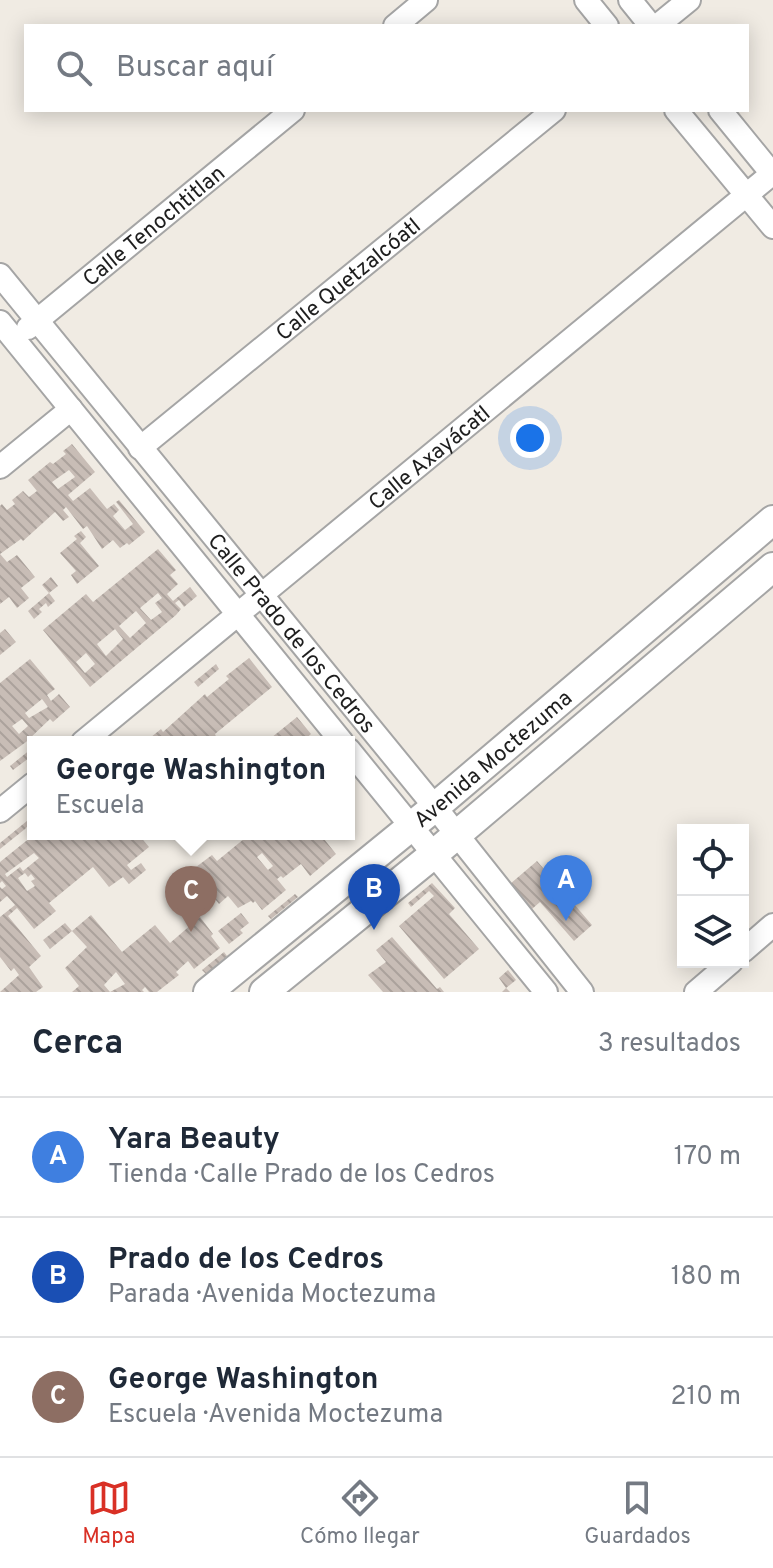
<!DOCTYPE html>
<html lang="es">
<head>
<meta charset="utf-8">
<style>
  body { margin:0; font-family:Overpass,sans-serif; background:#f6f6f7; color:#1f2937 }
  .controls { position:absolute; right:24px; bottom:24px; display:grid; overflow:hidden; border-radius:0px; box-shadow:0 4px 20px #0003 }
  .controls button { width:72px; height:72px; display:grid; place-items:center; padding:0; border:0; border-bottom:2px solid #e0e1e3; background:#fff; color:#1f2937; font:40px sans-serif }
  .you { position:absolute; left:530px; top:438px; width:28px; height:28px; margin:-20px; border:6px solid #fff; border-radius:50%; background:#1a73e8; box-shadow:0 0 0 12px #1a73e833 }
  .badge { display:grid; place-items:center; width:52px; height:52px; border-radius:50%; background:#d93025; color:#fff; font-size:26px; font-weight:700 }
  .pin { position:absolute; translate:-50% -66px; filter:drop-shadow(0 2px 4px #0008) }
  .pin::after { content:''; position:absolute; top:42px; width:28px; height:24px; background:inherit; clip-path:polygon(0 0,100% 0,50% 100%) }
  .popup { position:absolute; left:27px; top:736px; width:328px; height:104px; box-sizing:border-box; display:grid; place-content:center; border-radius:0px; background:#fff; filter:drop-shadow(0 2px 6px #0005); font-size:26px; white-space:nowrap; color:#747a83 }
  .popup b { font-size:30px; color:#1f2937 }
  .popup::after { content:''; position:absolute; left:50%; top:100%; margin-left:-16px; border:16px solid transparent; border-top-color:#fff }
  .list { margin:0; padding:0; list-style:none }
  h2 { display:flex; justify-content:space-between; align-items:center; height:104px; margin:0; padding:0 32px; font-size:34px }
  h2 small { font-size:26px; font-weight:400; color:#747a83 }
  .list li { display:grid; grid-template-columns:52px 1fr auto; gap:24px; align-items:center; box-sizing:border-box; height:120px; padding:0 32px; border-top:2px solid #e0e1e3 }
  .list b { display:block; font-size:30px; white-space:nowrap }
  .list p { margin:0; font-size:26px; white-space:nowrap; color:#747a83 }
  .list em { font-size:26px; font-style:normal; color:#747a83 }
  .icon { flex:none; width:44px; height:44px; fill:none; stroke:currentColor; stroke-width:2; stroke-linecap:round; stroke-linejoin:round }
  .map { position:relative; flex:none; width:773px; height:992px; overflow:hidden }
  .search { position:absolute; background:#fff; box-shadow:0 4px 20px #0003; left:24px; right:24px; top:24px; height:88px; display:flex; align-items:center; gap:20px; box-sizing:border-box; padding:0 28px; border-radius:0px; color:#747a83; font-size:30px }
  .sheet { height:464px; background:#fff }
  nav { display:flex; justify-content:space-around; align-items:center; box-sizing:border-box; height:112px; border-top:2px solid #e0e1e3; background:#fff; font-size:22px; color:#747a83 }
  nav a { display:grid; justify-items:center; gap:4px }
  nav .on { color:#d93025 }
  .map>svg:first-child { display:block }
</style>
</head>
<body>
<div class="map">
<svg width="773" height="992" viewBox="0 0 773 992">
  <defs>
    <pattern id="building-back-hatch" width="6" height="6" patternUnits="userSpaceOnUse" patternTransform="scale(2)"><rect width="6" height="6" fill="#c8bdb6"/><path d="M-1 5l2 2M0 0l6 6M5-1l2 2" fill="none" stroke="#aba29c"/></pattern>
  </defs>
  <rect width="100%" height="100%" fill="#f0ebe3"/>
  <path fill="url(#building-back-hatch)" fill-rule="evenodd" d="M72,444L95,472L68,495L73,501L90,488L107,509L114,504L119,510L113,516L125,530L133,524L116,502L119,500L145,532L129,545L127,543L120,548L113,540L102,549L87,526L83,529L66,507L63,510L69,517L63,521L55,512L23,541L21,539L0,554L7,562L17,555L35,577L21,588L29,598L17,608L9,597L0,604V506L2,504L7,510L15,504L12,500L23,491L29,497L37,491L28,480L50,462L53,464L66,454L63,451ZM69,470L75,477L58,489L52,482Z
    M81,531L86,537L80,543L99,566L77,584L71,575L76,571L60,553L77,539L74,536Z
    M158,549L176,570L170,575L178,584L167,594L173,601L190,587L197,596L184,607L179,600L175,603L181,609L176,615L90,687L43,630L86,594L93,602ZM158,593L162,598L155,603L162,612L151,620L140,608ZM136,611L146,623L130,638L119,626ZM115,629L123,639L106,656L97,644ZM86,653L95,664L85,673L76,662Z
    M51,577L58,586L49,593L42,585Z
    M49,593L55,601L48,607L46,603L39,609L42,612L34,619L28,611Z
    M5,629L16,642L0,655V633Z
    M249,658L272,687L215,734L218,742H145L161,729L163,732L205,694L207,697L229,679L226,676Z
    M30,659L55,689L47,695L51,701L59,694L70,707L53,722L50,719L26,742L0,761V683ZM42,699L48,707L29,718L25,713ZM22,719L28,726L19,734L12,726Z
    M216,664L219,669L198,687L194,682Z
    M297,717L311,734L302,742H297L292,736L285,742H266Z
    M31,749L33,755L13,770L10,766Z
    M33,816V820L25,829L0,849V843Z
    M33,831V834H150L143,840L149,847L127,865L131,870L141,863L146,870L129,884L123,877L109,887L93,867L49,903L56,911L34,929L17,908L8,916L41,956L29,967L43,987L36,992H0L19,975L14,968L11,971L0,957V917L15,905L7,896L0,902V887L2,889L6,886L2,881L0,883V862L31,837L29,834ZM34,853L39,858L23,871L20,867L7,877L5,874ZM25,873L28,877L31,874L35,879L31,881L35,886L27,891L18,878Z
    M250,834H320L336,854L310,876L301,864L283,878L281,876L277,879L286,890L262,910L255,901L253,903L251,901L238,908L228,896L219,904L192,870L212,855L217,861ZM262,853L273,866L268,870L257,857Z
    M537,861L592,925L574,941L540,902L532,909L510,884Z
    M432,883L455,908L449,914L479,949L444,979L399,926L434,896L429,891L411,907L408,903Z
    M295,894L298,897L271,919L268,916Z
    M241,913L249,923L240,930L243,933L229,944L218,931Z
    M91,915L122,952L155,925L170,943L200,917L213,934L211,936L220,948L194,969L188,961L176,972L179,975L157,992H149L145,987L142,990L144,992H110L125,984L116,972L104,985L110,992H72L79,986L65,968L87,947L72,931Z
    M65,923L72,931L50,949L43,940Z
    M392,937L437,989L440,987L444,992H383L368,975L386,962L376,950Z
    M224,952L227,956L206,974L202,970Z
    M508,970L516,980L506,988L510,992H502L506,988L499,978Z"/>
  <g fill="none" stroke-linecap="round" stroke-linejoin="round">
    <g stroke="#a5a5a5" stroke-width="26">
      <g id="minor">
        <path d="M586,0L607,26"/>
        <path d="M630,0L651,26"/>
        <path d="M395,26L426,0"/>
        <path d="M657,26L689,0"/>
        <path d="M676,110L773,227"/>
        <path d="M720,110L773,175"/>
        <path id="s1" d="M0,275L435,807L582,992"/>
        <path d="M0,322L342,742"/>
        <path id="s2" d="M28,328L293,110"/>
        <path id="s3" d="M140,448L554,110"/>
        <path d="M0,467L71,409"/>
        <path id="s4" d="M83,742L773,173"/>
        <path d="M349,750L546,992"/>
        <path d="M0,811L33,784"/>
        <path d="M743,951L773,925"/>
        <path d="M696,992L731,962"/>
      </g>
    </g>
    <g stroke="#a5a5a5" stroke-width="32">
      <g id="tertiary">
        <path id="s5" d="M208,992L435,807L773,520"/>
        <path d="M264,992L434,854L773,567"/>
      </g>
    </g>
    <use href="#minor" stroke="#fff" stroke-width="22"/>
    <use href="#tertiary" stroke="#fff" stroke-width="28"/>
  </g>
  <g text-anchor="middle" stroke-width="6" stroke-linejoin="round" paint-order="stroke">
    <g font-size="22" fill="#1e1e1e" stroke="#fff">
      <text dy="8" stroke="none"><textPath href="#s2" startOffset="162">Calle Tenochtitlan</textPath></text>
      <text dy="8" stroke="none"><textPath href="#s3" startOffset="268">Calle Quetzalcóatl</textPath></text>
      <text dy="8" stroke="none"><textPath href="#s4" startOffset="448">Calle Axayácatl</textPath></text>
      <text dy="8" stroke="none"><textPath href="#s1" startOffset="462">Calle Prado de los Cedros</textPath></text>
      <text dy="8" stroke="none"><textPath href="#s5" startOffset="368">Avenida Moctezuma</textPath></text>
    </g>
  </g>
</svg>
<div class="controls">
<button><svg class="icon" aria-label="locate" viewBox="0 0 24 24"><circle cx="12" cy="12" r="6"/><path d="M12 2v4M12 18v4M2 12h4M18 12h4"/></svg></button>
<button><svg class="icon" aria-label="layers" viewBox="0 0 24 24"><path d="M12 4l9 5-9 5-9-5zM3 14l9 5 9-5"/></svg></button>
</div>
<div class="you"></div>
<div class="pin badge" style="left:566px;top:921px;background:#3f7fe0">A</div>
<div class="pin badge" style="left:374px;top:930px;background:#1a4fb4">B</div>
<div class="pin badge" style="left:191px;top:932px;background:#8d6e63">C</div>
<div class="popup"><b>George Washington</b>Escuela</div>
<div class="search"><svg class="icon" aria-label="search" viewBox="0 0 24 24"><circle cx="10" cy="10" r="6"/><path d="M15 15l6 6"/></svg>Buscar aquí</div>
</div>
<section class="sheet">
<h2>Cerca<small>3 resultados</small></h2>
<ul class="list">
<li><span class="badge" style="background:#3f7fe0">A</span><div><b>Yara Beauty</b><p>Tienda · Calle Prado de los Cedros</p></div><em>170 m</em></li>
<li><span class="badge" style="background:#1a4fb4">B</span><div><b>Prado de los Cedros</b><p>Parada · Avenida Moctezuma</p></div><em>180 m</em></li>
<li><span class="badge" style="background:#8d6e63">C</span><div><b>George Washington</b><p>Escuela · Avenida Moctezuma</p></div><em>210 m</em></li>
</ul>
</section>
<nav>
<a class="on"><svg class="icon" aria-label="map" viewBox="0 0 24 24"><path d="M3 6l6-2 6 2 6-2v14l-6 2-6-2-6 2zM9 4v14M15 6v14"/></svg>Mapa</a>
<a><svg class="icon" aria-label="directions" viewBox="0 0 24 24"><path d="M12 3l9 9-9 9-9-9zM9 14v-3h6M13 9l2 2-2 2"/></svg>Cómo llegar</a>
<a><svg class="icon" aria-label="saved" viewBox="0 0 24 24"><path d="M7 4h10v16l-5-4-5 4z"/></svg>Guardados</a>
</nav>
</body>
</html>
